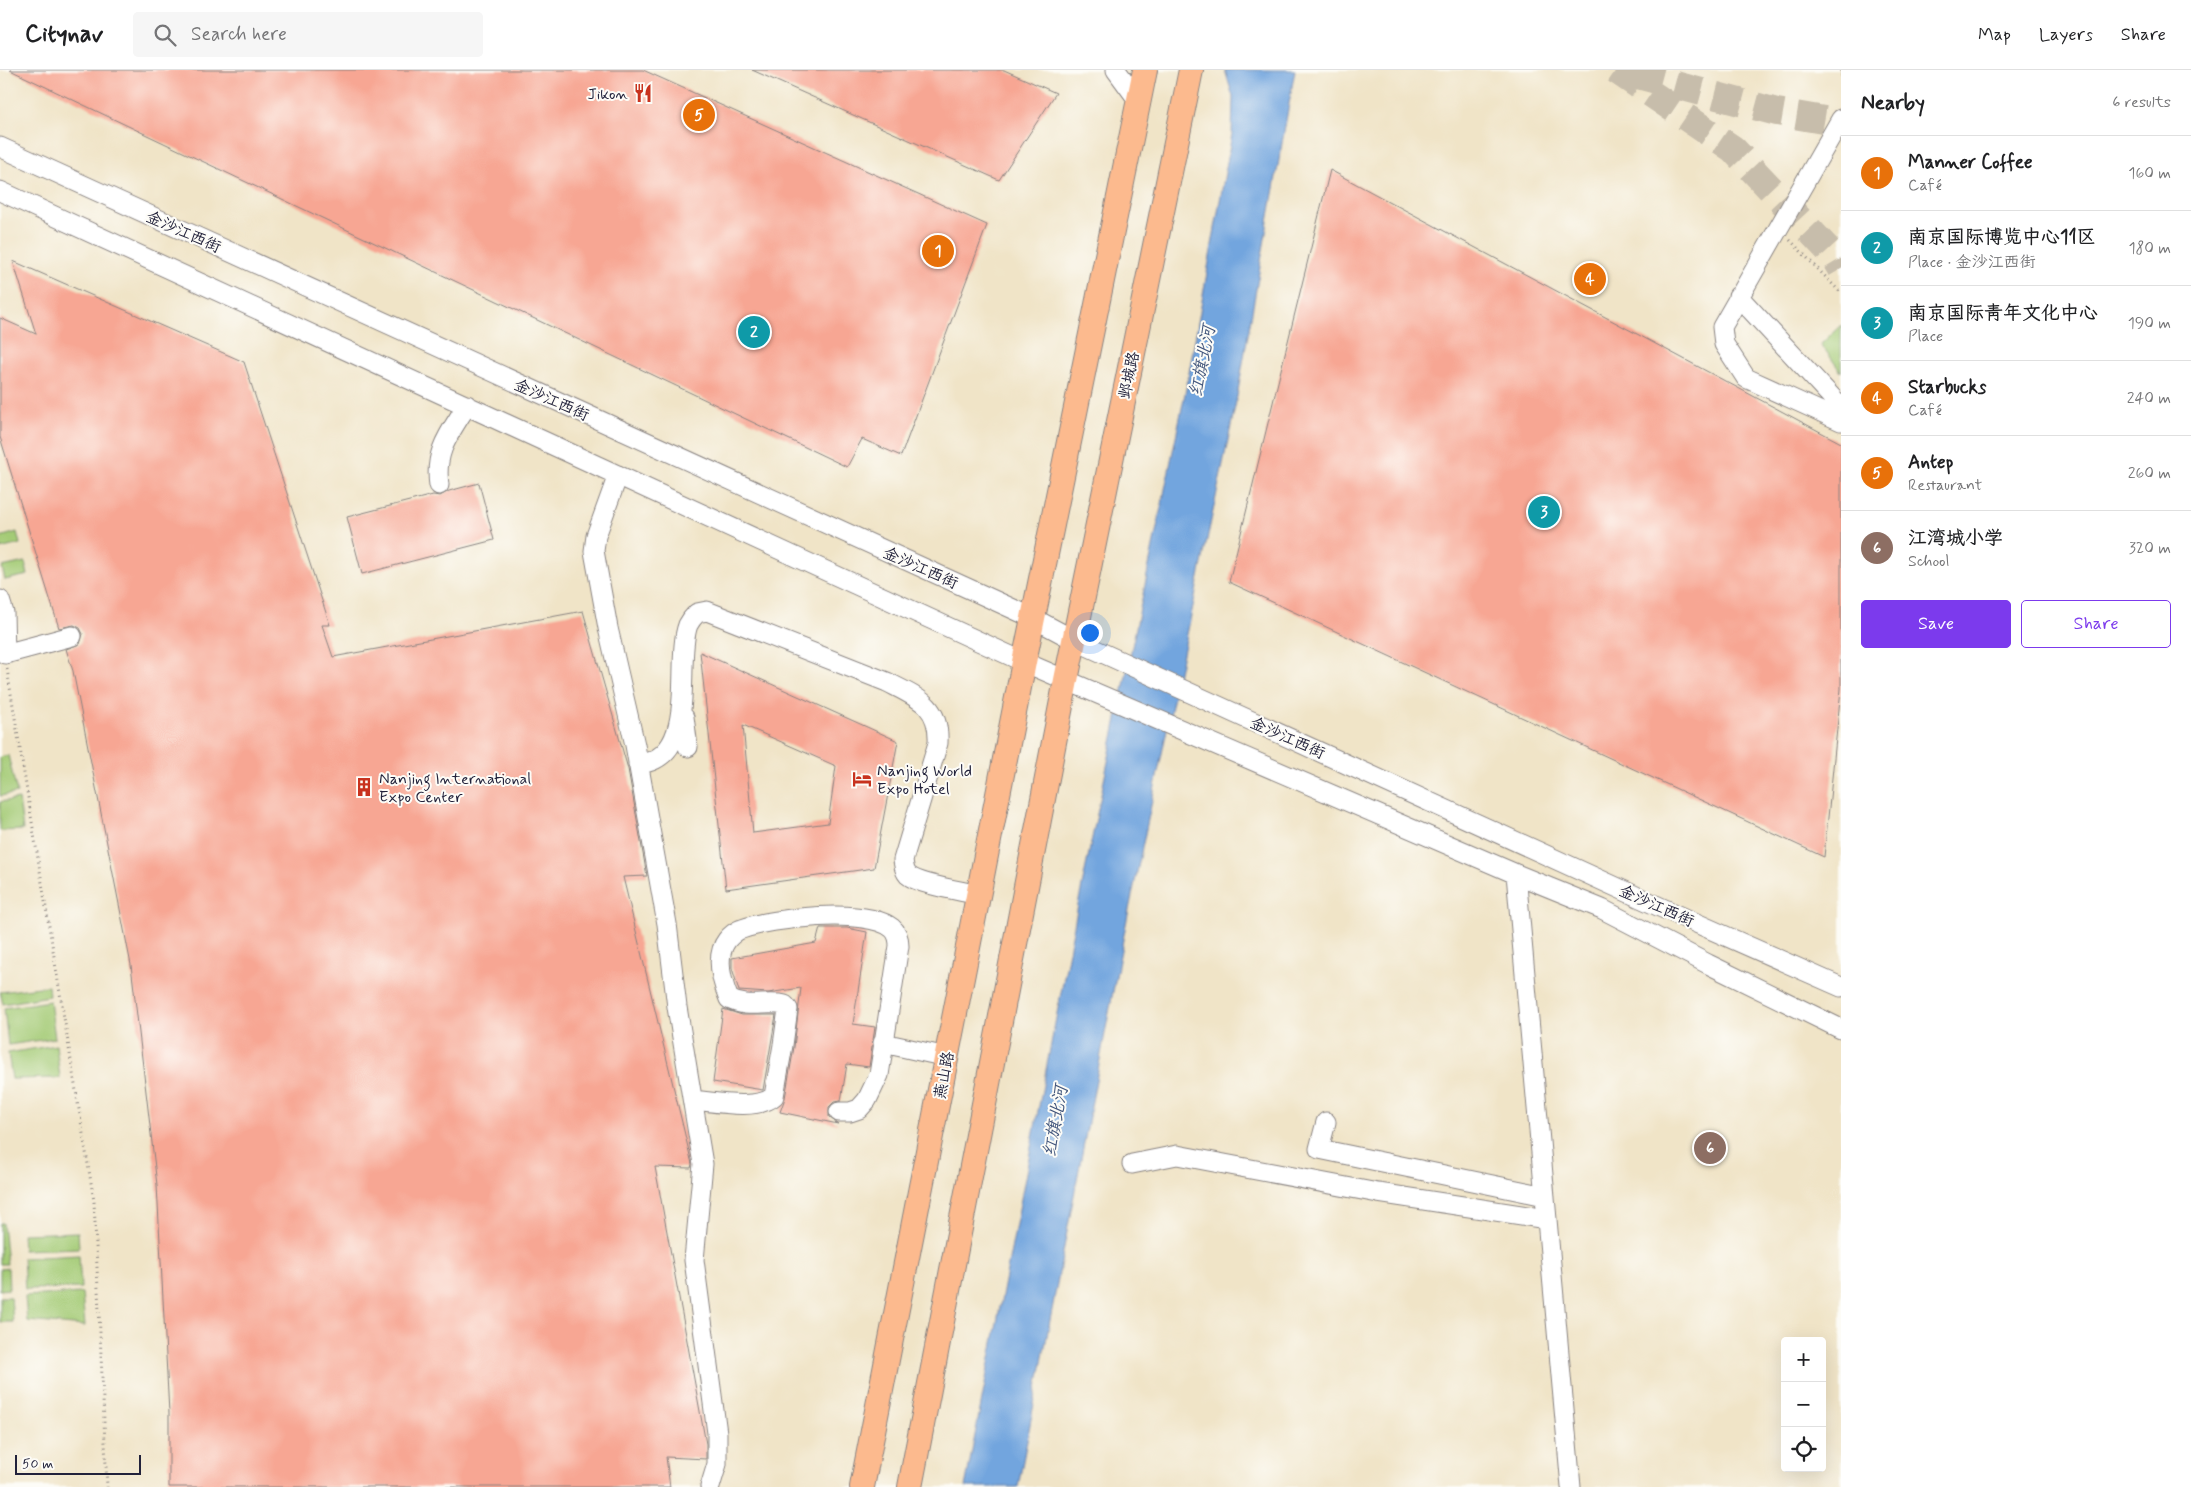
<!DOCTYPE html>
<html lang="en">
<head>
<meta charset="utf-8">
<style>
  body { margin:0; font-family:Mynerve,"LXGW WenKai TC",sans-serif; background:#f6f6f6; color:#202124 }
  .controls { position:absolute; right:15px; bottom:15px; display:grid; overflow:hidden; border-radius:5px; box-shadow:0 5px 20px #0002 }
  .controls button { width:45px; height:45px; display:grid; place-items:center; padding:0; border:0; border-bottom:1px solid #e0e0e0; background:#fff; color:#202124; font:25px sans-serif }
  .scale { position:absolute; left:15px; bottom:12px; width:126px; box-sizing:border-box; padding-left:5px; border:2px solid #22223b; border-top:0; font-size:14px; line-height:18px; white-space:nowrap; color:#22223b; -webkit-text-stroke:4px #fdfcf7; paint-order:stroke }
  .you { position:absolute; left:1089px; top:562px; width:18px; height:18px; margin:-12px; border:4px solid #fff; border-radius:50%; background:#1a73e8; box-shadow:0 0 0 8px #1a73e833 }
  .badge { display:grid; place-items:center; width:32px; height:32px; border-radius:50%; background:#7c3aed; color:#fff; font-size:16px; font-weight:700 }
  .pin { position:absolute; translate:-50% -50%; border:2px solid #fff; box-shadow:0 1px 5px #0006 }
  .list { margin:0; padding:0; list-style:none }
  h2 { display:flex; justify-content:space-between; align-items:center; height:65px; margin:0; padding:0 20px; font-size:21px }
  h2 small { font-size:16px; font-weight:400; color:#757577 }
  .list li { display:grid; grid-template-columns:32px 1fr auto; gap:15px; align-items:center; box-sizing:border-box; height:75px; padding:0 20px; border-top:1px solid #e0e0e0 }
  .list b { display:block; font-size:19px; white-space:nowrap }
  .list p { margin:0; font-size:16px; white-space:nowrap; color:#757577 }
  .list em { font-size:16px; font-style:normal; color:#757577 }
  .actions { display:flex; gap:10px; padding:15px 20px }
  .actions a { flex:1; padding:11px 0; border:1px solid #7c3aed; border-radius:5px; text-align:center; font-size:18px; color:#7c3aed }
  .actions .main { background:#7c3aed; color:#fff }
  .icon { flex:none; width:28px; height:28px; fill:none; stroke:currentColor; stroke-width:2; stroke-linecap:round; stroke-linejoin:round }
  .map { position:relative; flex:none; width:1841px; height:1417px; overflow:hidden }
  header { display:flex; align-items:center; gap:30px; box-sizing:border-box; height:70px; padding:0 25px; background:#fff; border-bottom:1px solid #e0e0e0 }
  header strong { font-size:24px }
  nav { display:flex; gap:28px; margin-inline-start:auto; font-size:18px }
  .search { width:350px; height:45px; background:#f6f6f6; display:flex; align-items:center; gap:12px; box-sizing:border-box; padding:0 18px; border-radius:5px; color:#757577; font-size:19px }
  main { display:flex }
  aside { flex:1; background:#fff }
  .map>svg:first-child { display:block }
</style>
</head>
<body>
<header>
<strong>Citynav</strong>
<div class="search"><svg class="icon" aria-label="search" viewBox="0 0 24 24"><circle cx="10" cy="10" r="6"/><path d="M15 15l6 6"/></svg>Search here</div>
<nav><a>Map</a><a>Layers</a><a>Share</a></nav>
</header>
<main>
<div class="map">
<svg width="1841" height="1417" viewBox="0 0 1841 1417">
  <rect width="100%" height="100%" fill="#fdfcf7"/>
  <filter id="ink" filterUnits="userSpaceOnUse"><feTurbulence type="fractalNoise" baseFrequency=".02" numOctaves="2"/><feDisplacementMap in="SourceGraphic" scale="10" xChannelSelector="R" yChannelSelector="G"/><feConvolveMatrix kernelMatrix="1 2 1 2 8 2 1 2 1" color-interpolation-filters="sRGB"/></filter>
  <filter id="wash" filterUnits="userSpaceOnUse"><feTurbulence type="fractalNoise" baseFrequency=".0096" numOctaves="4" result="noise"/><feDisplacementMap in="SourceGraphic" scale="20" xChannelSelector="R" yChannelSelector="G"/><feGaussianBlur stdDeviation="1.12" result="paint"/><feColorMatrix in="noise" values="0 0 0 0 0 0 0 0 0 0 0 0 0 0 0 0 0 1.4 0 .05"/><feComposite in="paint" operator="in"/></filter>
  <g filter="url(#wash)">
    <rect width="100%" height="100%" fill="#f0e4c7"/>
    <path fill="#a4cb76" stroke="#637658" d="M1841,255V302L1821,274Z
      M17,462L20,474L0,479V467Z
      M25,492L28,505L5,510L2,497Z
      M8,685L17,723L0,726V687Z
      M19,729L23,760L0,761V732Z
      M48,916L49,926L3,934L0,922Z
      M50,931L55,968L8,975L4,938Z
      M56,975L60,1008L12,1009L8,983Z
      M0,1153H3L7,1194H0Z
      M78,1162L79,1178L23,1180L22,1164Z
      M79,1185L81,1218L25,1219L23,1188Z
      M8,1198L9,1219L0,1220V1199Z
      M82,1223L85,1256L27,1251L25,1226Z
      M0,1227H11L13,1252H0Z"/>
    <path fill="#72a5de" stroke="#4a648c" d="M1225,0H1295L1236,332L1126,854L1018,1417H965L1078,835L1187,314L1232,64L1233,27Z"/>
    <g id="blocks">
      <path fill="#f7a693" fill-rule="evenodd" d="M10,0H643L987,155L901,386L862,369L847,397Z
        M752,0H1004L1056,23L999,110Z
        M1330,100L1841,373V619L1824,787L1229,512Z
        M13,191L244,292L330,555H322L333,587L583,541L628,699L647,806L623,807L692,1094L691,1098L655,1097L706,1374V1389L666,1387L670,1417H169V1343L157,1115L131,895L73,601L66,579L80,574L83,564L80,558L74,555L59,558L0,367V248L36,264Z
        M479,413L494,470L362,504L347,447L433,425L440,426L449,421Z
        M700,582L898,671L874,798L726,819ZM743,655L836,696L828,753L753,763Z
        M820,858H847L867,862L853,954L875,957L869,997L847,994L841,1031L834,1032L829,1037V1047L838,1054L780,1042L785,1028L794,977L801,918L768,923L739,921L732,898V888L816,873Z
        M723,939L742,945H776L763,1020L713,1012Z"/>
    </g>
  </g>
  <g filter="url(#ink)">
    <use href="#blocks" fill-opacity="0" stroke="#898381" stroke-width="1"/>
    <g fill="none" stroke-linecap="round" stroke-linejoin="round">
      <path stroke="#c7bdab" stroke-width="28" stroke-dasharray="28 14" stroke-linecap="butt" d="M1616,0L1733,79L1832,184L1841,199
        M1840,0H1841
        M1634,4L1777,42L1841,53"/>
      <g stroke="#898381" stroke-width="21">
        <path id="minor" d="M1116,0L1138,30
          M1841,49L1722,257L1724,274L1746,308L1841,351
          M0,77L1033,548L1074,570L1660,837L1841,917
          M0,121L1024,592L1516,804L1602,839L1708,894L1841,959
          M1738,226L1841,337
          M618,405L596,466L594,481L608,558L635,675L667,854L677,937L703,1094L694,1190L717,1363V1394L710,1417
          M439,415C434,381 450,363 467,335
          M0,530L4,543L5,584
          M5,584L72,566
          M684,647L688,677
          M638,694C701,688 674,592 688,555C690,551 694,546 697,543L707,541L887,612C918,628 940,635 938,673L903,790C904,796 904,801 908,805C919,815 963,821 979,825
          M1516,804L1571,1417
          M883,973L947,987
          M693,1030C714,1032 758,1041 774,1026L783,975L788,939L785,935C766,931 747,939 729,929C722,912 714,887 727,870C730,866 737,860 742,859C772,848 866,837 892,858C898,863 899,869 899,876L879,1005L867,1030L859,1039L850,1042H839
          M1326,1052L1319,1079L1545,1126
          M1132,1094L1177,1085L1378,1123L1547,1149"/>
      </g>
      <g stroke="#898381" stroke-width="26">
        <path id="major" d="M862,1417L1024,592L1145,0
          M910,1417L1066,610L1191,0"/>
      </g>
      <path stroke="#898381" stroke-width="3" stroke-dasharray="1 4" stroke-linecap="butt" d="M1790,170L1841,223
        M7,599L94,1131L107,1417"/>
      <use href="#minor" stroke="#fff" stroke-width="19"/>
      <use href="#major" stroke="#fcba8e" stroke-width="24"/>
    </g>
  </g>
  <defs>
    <g id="restaurant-bare" transform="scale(1.5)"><path d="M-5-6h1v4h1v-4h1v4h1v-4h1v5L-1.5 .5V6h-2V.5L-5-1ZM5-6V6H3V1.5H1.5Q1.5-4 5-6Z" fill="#c8321e" stroke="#fdfcf7" stroke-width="2.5" paint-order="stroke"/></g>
    <g id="hotel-bare" transform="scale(1.5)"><path d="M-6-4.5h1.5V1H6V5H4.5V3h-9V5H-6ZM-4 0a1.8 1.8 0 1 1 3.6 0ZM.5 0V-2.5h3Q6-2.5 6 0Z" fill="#c8321e" stroke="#fdfcf7" stroke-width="2.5" paint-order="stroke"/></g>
    <g id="building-bare" transform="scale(1.5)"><path d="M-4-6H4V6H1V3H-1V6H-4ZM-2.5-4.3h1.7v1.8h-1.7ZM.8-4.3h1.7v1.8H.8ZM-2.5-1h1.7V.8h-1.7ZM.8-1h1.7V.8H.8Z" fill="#c8321e" stroke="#fdfcf7" stroke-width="2.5" paint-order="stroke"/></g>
  </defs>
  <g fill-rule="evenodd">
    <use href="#restaurant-bare" x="643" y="23"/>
    <use href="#hotel-bare" x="862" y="709"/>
    <use href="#building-bare" x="364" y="717"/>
  </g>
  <g text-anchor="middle" stroke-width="4" stroke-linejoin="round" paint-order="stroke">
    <g font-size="16" fill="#22223b" stroke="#fdfcf7" text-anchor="start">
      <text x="628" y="29" text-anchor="end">Jikon</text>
      <text x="877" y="706">Nanjing World<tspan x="877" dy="18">Expo Hotel</tspan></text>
      <text x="379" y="714">Nanjing International<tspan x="379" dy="18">Expo Center</tspan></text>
    </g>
    <g font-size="16" fill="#22223b" stroke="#fdfcf7">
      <text transform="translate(184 161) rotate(24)" y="6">金沙江西街</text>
      <text transform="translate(1128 305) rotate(-78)" y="6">邺城路</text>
      <text transform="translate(552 329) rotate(24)" y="6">金沙江西街</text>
      <text transform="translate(921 497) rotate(24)" y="6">金沙江西街</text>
      <text transform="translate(1288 667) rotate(24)" y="6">金沙江西街</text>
      <text transform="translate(1657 835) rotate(24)" y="6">金沙江西街</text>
      <text transform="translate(943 1005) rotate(-79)" y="6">燕山路</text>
    </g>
    <g font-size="18" font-style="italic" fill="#42567c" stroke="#fdfcf7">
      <text transform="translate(1202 291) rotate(-79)" y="6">红旗北河</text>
      <text transform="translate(1055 1051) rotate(-80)" y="6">红旗北河</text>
    </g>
  </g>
</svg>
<div class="controls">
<button>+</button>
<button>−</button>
<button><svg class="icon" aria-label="locate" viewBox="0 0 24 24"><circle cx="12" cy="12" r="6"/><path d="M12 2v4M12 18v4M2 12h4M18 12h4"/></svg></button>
</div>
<div class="scale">50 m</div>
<div class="you"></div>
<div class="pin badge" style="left:938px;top:181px;background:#e8710a">1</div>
<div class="pin badge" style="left:754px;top:262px;background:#0f9aa8">2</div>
<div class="pin badge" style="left:1544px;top:442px;background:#0f9aa8">3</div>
<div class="pin badge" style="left:1590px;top:209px;background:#e8710a">4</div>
<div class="pin badge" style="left:699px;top:45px;background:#e8710a">5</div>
<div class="pin badge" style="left:1710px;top:1078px;background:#8d6e63">6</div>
</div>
<aside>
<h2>Nearby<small>6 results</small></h2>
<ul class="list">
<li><span class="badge" style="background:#e8710a">1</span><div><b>Manner Coffee</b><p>Café</p></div><em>160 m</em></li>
<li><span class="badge" style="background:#0f9aa8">2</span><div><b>南京国际博览中心11区</b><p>Place · 金沙江西街</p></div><em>180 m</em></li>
<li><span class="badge" style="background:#0f9aa8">3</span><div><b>南京国际青年文化中心</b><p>Place</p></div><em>190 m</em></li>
<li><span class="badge" style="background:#e8710a">4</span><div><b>Starbucks</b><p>Café</p></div><em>240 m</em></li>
<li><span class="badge" style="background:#e8710a">5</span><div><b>Antep</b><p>Restaurant</p></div><em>260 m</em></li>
<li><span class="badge" style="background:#8d6e63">6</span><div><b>江湾城小学</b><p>School</p></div><em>320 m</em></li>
</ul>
<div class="actions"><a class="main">Save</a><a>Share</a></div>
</aside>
</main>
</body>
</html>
